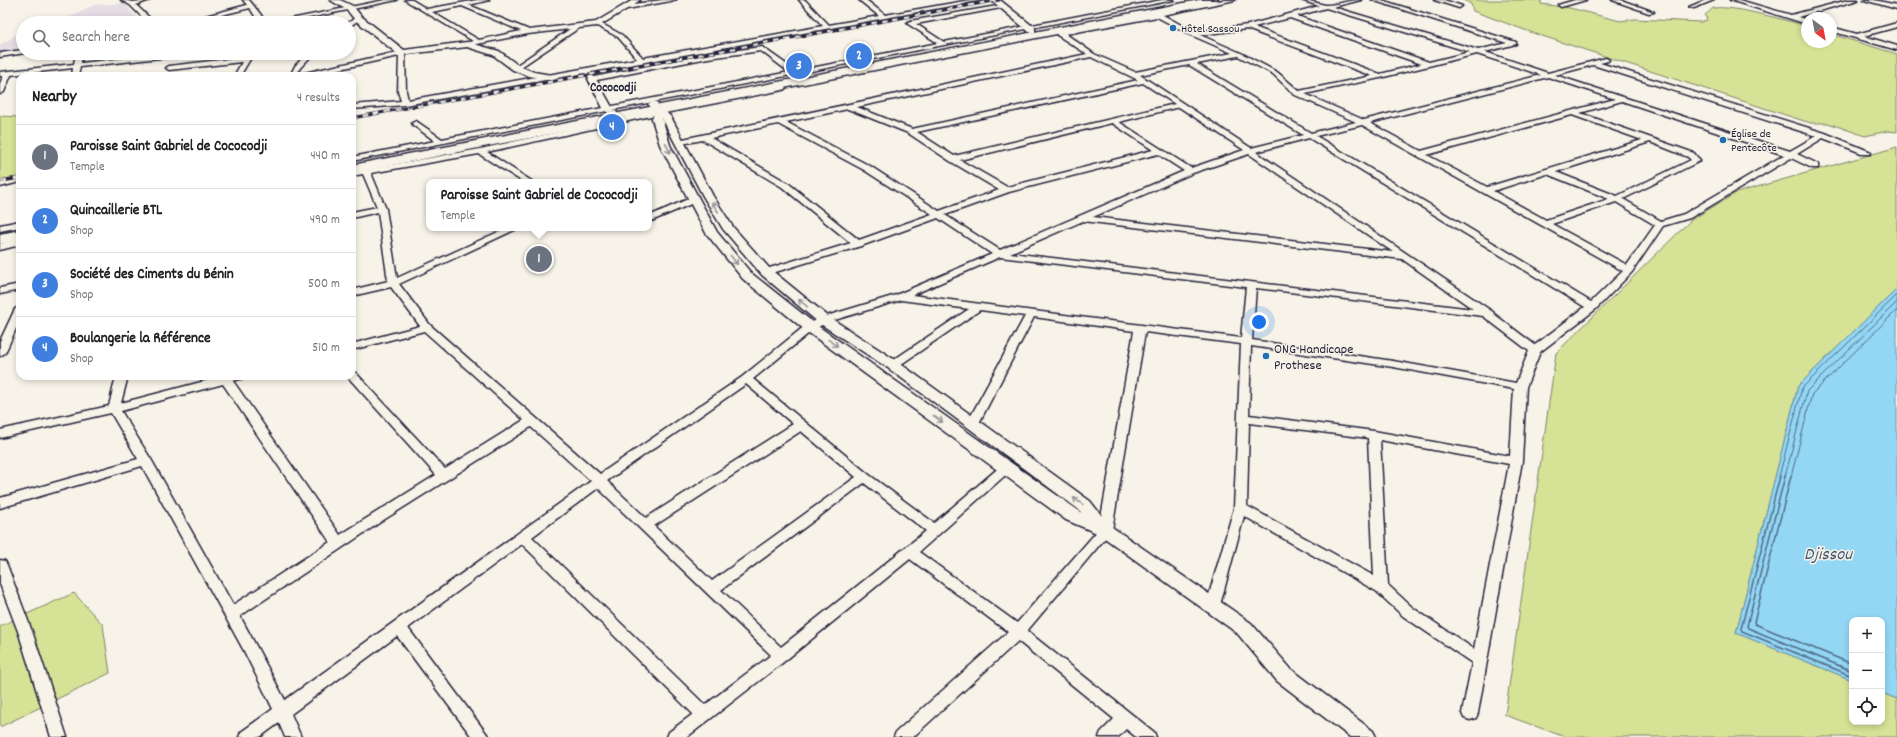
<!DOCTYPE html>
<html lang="en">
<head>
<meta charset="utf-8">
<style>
  body { margin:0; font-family:Dekko,sans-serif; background:#f2f2f2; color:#202124 }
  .controls { position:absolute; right:12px; bottom:12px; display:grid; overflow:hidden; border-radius:8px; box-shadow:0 2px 6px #0003 }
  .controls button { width:36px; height:36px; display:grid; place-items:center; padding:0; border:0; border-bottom:1px solid #e0e0e0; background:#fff; color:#202124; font:20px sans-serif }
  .compass { position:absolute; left:1801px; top:12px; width:36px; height:36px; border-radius:50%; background:#fff; box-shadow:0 2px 6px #0003; rotate:148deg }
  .you { position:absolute; left:1259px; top:322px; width:14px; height:14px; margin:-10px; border:3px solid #fff; border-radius:50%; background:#1a73e8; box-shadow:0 0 0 6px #1a73e833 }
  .badge { display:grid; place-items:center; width:26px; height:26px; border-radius:50%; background:#db2777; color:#fff; font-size:13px; font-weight:700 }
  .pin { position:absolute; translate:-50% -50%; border:2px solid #fff; box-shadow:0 1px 4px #0006 }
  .popup { position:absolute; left:426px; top:179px; width:226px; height:52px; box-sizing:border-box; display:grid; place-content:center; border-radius:8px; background:#fff; filter:drop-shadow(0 1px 3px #0005); font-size:13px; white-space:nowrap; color:#757577 }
  .popup b { font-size:15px; color:#202124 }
  .popup::after { content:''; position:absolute; left:50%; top:100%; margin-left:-8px; border:8px solid transparent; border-top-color:#fff }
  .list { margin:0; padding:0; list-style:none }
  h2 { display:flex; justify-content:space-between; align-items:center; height:52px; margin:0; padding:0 16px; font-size:17px }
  h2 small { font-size:13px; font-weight:400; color:#757577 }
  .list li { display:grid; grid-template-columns:26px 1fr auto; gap:12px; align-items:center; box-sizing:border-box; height:64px; padding:0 16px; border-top:1px solid #e0e0e0 }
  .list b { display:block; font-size:15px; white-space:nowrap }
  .list p { margin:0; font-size:13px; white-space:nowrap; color:#757577 }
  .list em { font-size:13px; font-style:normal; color:#757577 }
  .icon { flex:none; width:22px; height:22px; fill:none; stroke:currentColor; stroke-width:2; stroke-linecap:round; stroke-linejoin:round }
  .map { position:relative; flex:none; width:1897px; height:737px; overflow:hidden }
  .search { position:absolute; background:#fff; box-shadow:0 2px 6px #0003; left:16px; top:16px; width:340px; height:44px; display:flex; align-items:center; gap:10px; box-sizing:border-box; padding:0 14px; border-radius:22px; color:#757577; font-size:15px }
  .panel { position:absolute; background:#fff; box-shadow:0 2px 6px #0003; left:16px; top:72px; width:340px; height:308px; border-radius:12px }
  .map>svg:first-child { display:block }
</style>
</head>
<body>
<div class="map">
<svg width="1897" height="737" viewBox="0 0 1897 737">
  <rect width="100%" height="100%" fill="#f7f3e8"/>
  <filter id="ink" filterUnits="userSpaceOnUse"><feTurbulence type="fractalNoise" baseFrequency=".025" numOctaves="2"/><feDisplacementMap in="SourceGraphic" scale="8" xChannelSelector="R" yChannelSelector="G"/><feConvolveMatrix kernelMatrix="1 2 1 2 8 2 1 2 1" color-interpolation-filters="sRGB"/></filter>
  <g filter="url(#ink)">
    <path fill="#e5dde4" d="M126,3L131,12L144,23H37L66,18L94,5Z
      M23,31V50L0,52V45Z"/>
    <path fill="#d6e295" stroke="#7c8268" d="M1463,0H1541V4L1570,8L1620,21L1634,19L1701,22L1707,20L1705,15C1709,13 1710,9 1714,8C1732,5 1788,21 1807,26V42H1831V34L1897,54V132L1888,131L1865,136L1828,123H1811L1801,120L1533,33L1473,11L1471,4Z
      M0,116L20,117V177L0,181Z
      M1897,147V289L1798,386L1736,633L1852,680V722H1882V693L1897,699V737H1565L1505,715L1556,353L1691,220L1736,193Z
      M74,593L103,625L110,673L0,727V626Z"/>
    <path fill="#93d7f5" stroke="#668fab" d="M1897,289V699L1882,693V620H1852V680L1736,633L1798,386Z"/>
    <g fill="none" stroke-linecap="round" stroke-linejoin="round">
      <path stroke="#4f6a85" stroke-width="1" d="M1779,477L1802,388L1897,295
        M1785,477L1807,391L1897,302
        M1791,477L1812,394L1897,310"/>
      <path stroke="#4f6a85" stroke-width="1.5" d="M1780,476L1741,629L1742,631L1852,676
        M1785,476L1747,626L1748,628L1852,671
        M1791,476L1754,622L1755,624L1852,664"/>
      <g stroke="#22223b" stroke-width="3">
        <path id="minor" d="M121,0L133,2L150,0L136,5L155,23H148L130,5Z
          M243,0H249L261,15L265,23H259L250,8L189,23H179L247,5Z
          M385,0H397L284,23H271Z
          M405,0H412L427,9L477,0H489L469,5L529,30L596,22L633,0H640L634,4L662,0H676L627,9L602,24L622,35L643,58L823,26L799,0H805L829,25L879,16L859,0H866L885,15L970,0H983L591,72L594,77L708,54L762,47L796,71L938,43L908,24L907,23L910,21L1003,5L1006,7L916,24L944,42L1162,0H1174L352,161V157L435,141L413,125L412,123L416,121L442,139L789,72L761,51L708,58L592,81L590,80L585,73L405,105L352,109V105L401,101L398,91L399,56L308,76H294L292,72L295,66L307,53H314L300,68L298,72L300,74L402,51L405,53L406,91L408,100L637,59L618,37L597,26L579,28L518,69H514V67L570,29L528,34L467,46L465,45V43L473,41ZM462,6L521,31L479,40L432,12Z
          M1223,0H1235L1163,15L1194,32L1248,25L1319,6L1301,0C1310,0 1318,4 1326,5C1336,5 1349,0 1361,0L1333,7L1478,50L1507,43L1372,0H1381L1516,42V44L1485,52L1548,73L1606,58L1609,60L1608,61L1600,63L1825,133L1871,152L1870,154H1864L1823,138L1797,154L1818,164V168H1812L1791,158L1690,218L1663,226L1632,272L1596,309L1540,352L1526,387L1522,461L1478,713L1476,718L1470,720L1464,718L1462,713L1472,663L1403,616L1376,591L1244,516L1220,605L1218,609L1213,611L1208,609L1206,605L1234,508L1241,344L1145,332L1112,530L1027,631L1154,732L1156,737H1136L1126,729L1118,737H1099L1101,732L1114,719L1018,641L913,737H894L896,732L1008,632L910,559L786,660L687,737H667L669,732L693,714L522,544L408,628L489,737H472L397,636L291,714L301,737H285L279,723L260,737H239L241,732L273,709L243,649L142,466L0,508V498L138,459L111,413L0,438V430L109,406L116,376H128L121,403L224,376H245L243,378L233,381L340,535L436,475L348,377L347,376H352V372L356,373L445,469L524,420L424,331L352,350V344L420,326L391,287L352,296V290L388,281L378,212L352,218V212L377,207L363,174L352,176V172L480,149L660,110L785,87V89L783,90L660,114L487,152L533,182H523L479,154L371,173L386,209L397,278L507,228H519L399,284L430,325L600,474L742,377L806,325L820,318L896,295L992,254L938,218L861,246L769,274H763L761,272L763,270L851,243L782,187L703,140L681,144L677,142L678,140L1087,54L1057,35V33ZM1326,8L1470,52L1429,62L1297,16ZM1157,17L1191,35L1232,53L1135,72L1094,54L1066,34ZM1290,18L1421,64L1380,74L1254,27ZM1247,29L1372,76L1299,91L1277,72L1241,53L1200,35ZM1477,54L1541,75L1364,120L1305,94L1380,78ZM1238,56L1273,74L1295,95L1356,122L1311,133L1197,64ZM1091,57L1138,80L912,129L857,107ZM1189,65L1303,135L1251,148L1140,75ZM1593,65L1816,136L1790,151L1555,75ZM1548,77L1615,99L1421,151L1370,123ZM1143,83L1175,104L954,156L917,132ZM1622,101L1784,155L1684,214L1661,221L1623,199L1700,161L1694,153L1580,113ZM1179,107L1244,150L1191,168L1119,122ZM848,109L908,133L950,161L999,190L939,211L870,166L786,122ZM1572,115L1642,140L1487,187L1427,155ZM1112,123L1153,150L1007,187L960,160ZM778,124L864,170L932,214L859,240L788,183L711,138ZM1362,125L1623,271L1591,302L1316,136ZM1309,138L1585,307L1535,345L1494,314L1493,312L1256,152ZM1650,142L1688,157L1691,160L1617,196L1556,172ZM1158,154L1184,171L1000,250L945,215L1009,192ZM1249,154L1393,252L1093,217L1193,173ZM1547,174L1609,199L1546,220L1493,191ZM1616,202L1655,225L1627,265L1552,224ZM1083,221L1402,259L1473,309L1010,253ZM1000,257L1246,287L1241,338L912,295ZM1256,288L1483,316L1529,351L1516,383L1393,361L1252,340ZM901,300L969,309L889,363L888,365L889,367H897L980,310L1025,316L967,423L973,427L979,423L1034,317L1134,331L1099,529L1017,623L919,552L1010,471L1012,468L1010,465H1002L934,523L868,474L753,379L814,329L828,322ZM1251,346L1393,367L1514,389L1510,456L1374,431L1249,415ZM223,384L330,542L233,605L152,461L121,411ZM746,384L793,424L646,518L607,481ZM1249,423L1368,438L1374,576L1247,506ZM531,427L591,481L285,700L240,616L385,519ZM801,431L856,477L712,581L654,526ZM1380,440L1509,464L1474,649L1413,608L1388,585ZM864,483L926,531L781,647L721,590ZM598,488L771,655L705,705L532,537Z
          M1434,0H1444L1462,6L1459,8Z
          M1575,0H1586L1561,7L1558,5Z
          M1612,0H1621L1654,12L1649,13Z
          M1706,0H1714L1694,8L1689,7Z
          M1730,0H1739L1791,15L1848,0H1858L1798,17L1807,20V24Z
          M1864,0H1874L1897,5V9Z
          M358,16L360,17V19L349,27L348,23Z
          M1897,23V27L1864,36L1897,46V50L1831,31V27L1857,34Z
          M23,50V53H25L0,57V53Z
          M76,53H82L81,63L169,53H189L186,55L80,67L78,76H72L73,68L11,75L4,92L0,94V84L3,76H0V72L74,64Z
          M249,54L252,56L240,76H234L242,62L169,70L166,68L169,66L245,57Z
          M20,178V182L0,187V181Z
          M695,196L698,197V201L649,222V216Z
          M20,221V227L0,231V225Z
          M20,239V245L0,250V244Z
          M20,284V290L0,294V288Z
          M20,306V320L5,353L0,356V341L15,309Z
          M0,560L5,561L7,565L33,634L67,737H51L19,634L0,584Z"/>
      </g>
      <g stroke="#22223b" stroke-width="3">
        <path id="tertiary" d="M330,0H340L353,6L361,16L404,50L467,42L499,51L519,66L534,72L557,76L558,78L554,81L529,76L513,70L493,55L467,47L399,55L355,20L347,10Z
          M991,0H1000L1035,28V32H1029Z
          M592,76L596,79L612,107L621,117L619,119H613L603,108L588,79Z
          M653,101L656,102L671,117L713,196L733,227L770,269L829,317L898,362L1090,501L1109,525L1251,623L1291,669L1373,731L1376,737H1350L1277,681L1237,633L1099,534L1066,520L805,330L743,279L706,233L660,145L652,119L655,112L648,104ZM662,118L703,196L723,229L762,275L819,323L888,368L1078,509L1082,513L815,324L751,273L717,232L670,145Z"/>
      </g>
      <g stroke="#22223b" stroke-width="3">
        <path id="trunk" d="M1199,0H1219L1214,3L352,173V165Z
          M20,230V240L0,244V234Z"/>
      </g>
      <use href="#minor" fill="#f7f3e8" fill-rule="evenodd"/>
      <use href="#tertiary" fill="#f7f3e8" fill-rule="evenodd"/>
      <use href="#trunk" fill="#f7f3e8" fill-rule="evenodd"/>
      <g stroke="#22223b" stroke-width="3">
        <path id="rail-far1" d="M352,118L999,0"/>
      </g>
      <g stroke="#22223b" stroke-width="3.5">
        <path id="rail" d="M0,181L20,178"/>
      </g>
      <use href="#rail-far1" stroke="#f7f3e8" stroke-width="2" stroke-dasharray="5.5" stroke-linecap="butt"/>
      <use href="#rail" stroke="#f7f3e8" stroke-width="2.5" stroke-dasharray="7" stroke-linecap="butt"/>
    </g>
    <defs><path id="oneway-shaft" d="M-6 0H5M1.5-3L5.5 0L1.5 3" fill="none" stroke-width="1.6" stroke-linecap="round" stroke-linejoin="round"/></defs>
    <g stroke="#97959a">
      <use href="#oneway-shaft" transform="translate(668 148) rotate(64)"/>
      <use href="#oneway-shaft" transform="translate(715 207) rotate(-123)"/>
      <use href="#oneway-shaft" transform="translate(734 260) rotate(52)"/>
      <use href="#oneway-shaft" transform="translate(803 303) rotate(-140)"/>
      <use href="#oneway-shaft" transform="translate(833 343) rotate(36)"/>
      <use href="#oneway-shaft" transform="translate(938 419) rotate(36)"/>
      <use href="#oneway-shaft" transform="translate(1078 501) rotate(-143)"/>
    </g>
  </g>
  <g fill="#1f6fb2" stroke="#f7f3e8" stroke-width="1.5">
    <circle cx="1173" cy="28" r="4"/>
    <circle cx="1723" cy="140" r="4"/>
    <circle cx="1266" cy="356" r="4"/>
  </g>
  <g text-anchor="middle" stroke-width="3" stroke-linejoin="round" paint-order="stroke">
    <g font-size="12" fill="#22223b" stroke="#f7f3e8" text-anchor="start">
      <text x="1181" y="32">Hôtel Sassou</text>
      <text x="1731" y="137">Église de<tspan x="1731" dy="14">Pentecôte</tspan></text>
    </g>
    <g font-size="13" font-weight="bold" fill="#22223b" stroke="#f7f3e8">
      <text x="613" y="91">Cococodji</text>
    </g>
    <g font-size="14" fill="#22223b" stroke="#f7f3e8" text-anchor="start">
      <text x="1274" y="353">ONG Handicape<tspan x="1274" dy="16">Prothese</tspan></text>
    </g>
    <g font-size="18" font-style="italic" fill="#445873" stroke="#f7f3e8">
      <text x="1828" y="559">Djissou</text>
    </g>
  </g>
</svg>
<div class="controls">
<button>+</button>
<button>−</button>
<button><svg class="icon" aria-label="locate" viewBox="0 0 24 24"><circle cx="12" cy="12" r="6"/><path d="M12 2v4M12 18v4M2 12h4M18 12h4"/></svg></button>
</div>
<svg class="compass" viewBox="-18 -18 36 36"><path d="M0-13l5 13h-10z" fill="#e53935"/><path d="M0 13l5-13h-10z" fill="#757577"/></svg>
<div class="you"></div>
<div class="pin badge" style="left:539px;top:259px;background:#6b7280">1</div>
<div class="popup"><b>Paroisse Saint Gabriel de Cococodji</b>Temple</div>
<div class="pin badge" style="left:859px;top:56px;background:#3f7fe0">2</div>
<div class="pin badge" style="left:799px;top:66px;background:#3f7fe0">3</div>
<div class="pin badge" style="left:612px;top:127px;background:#3f7fe0">4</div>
<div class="search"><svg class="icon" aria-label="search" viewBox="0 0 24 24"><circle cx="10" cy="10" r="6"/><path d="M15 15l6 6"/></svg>Search here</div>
<section class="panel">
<h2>Nearby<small>4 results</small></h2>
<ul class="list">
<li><span class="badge" style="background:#6b7280">1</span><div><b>Paroisse Saint Gabriel de Cococodji</b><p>Temple</p></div><em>440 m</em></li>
<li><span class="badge" style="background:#3f7fe0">2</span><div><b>Quincaillerie BTL</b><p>Shop</p></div><em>490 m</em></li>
<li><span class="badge" style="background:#3f7fe0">3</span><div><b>Société des Ciments du Bénin</b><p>Shop</p></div><em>500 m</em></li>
<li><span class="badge" style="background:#3f7fe0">4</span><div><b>Boulangerie la Référence</b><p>Shop</p></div><em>510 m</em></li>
</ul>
</section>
</div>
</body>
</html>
